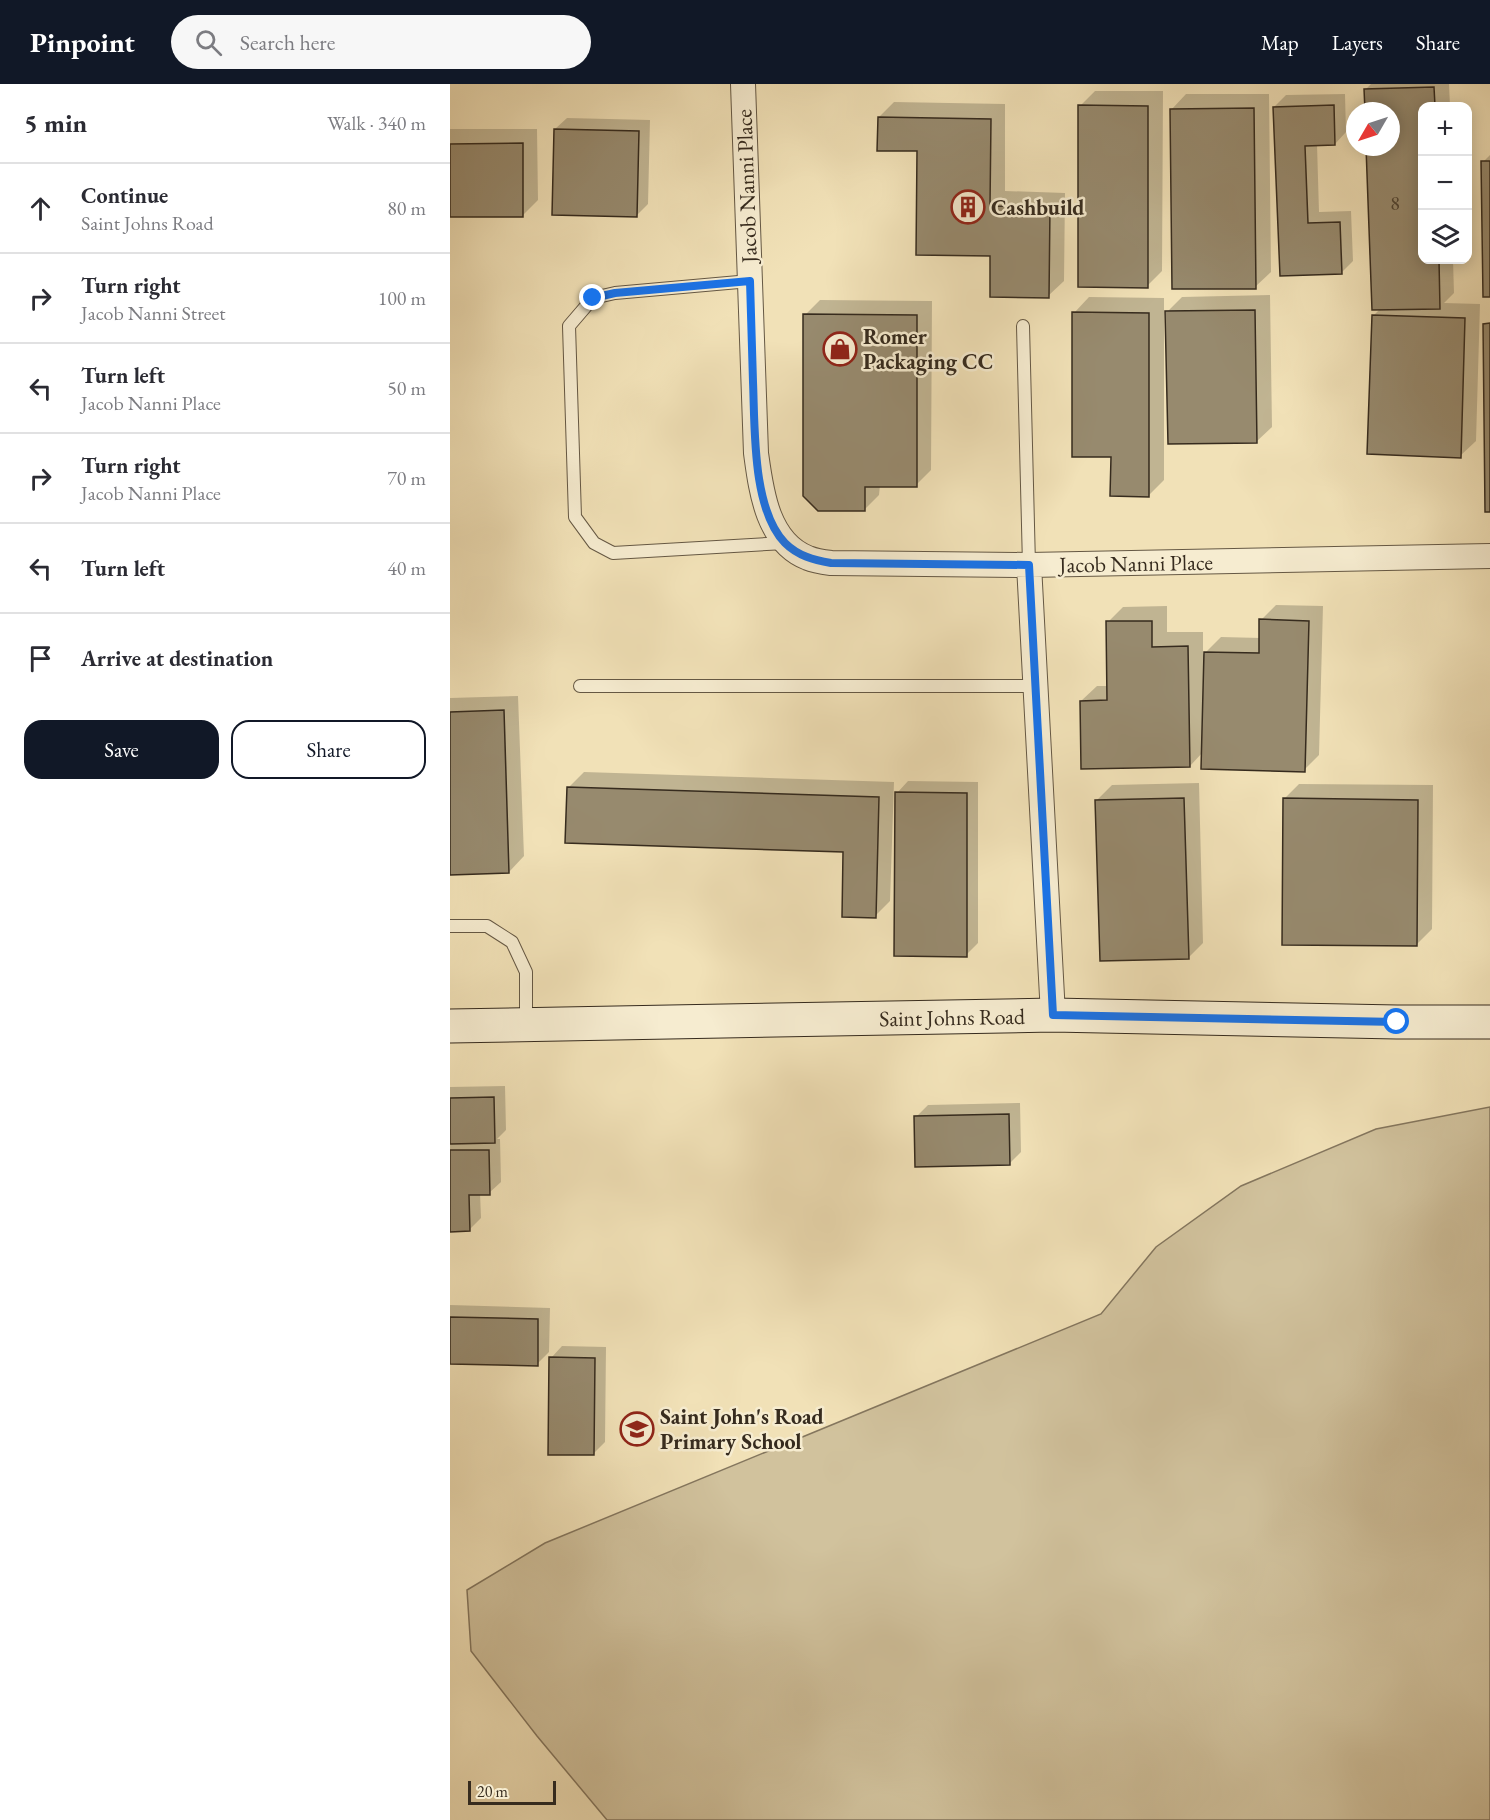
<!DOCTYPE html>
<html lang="en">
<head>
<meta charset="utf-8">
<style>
  body { margin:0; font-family:"EB Garamond",serif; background:#f7f7f7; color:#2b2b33 }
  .controls { position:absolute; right:18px; top:18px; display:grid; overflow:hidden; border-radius:12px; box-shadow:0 3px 15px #0003 }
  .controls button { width:54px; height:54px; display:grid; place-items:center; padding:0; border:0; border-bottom:2px solid #e1e1e2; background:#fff; color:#2b2b33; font:30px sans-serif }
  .compass { position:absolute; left:896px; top:18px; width:54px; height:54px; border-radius:50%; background:#fff; box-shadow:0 3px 15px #0003; rotate:231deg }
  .scale { position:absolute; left:18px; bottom:15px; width:88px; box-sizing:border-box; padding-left:6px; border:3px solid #362b1e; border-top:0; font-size:16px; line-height:21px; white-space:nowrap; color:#362b1e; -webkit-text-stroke:4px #f6ecd0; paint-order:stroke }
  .stop { position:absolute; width:18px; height:18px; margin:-14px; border:4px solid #1a73e8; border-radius:50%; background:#fff }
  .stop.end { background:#1a73e8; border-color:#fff; box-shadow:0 2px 6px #0008 }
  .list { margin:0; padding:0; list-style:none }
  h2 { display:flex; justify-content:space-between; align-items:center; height:78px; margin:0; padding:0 24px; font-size:26px }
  h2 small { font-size:20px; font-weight:400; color:#7c7c81 }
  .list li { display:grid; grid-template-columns:39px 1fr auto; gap:18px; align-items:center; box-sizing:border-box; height:90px; padding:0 24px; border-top:2px solid #e1e1e2 }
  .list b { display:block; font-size:22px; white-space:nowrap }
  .list p { margin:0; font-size:20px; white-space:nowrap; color:#7c7c81 }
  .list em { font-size:20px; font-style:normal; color:#7c7c81 }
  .actions { display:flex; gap:12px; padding:18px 24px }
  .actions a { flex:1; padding:14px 0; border:2px solid #111827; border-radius:18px; text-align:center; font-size:21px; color:#111827 }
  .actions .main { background:#111827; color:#fff }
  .icon { flex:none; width:33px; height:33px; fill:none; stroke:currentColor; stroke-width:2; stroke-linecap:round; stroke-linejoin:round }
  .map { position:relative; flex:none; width:1040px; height:1736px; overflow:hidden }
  header { display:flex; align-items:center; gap:36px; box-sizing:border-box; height:84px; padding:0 30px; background:#111827; color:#fff }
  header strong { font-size:28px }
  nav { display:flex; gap:33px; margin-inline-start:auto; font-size:21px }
  .search { width:420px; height:54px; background:#f7f7f7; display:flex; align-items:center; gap:15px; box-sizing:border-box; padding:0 21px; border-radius:33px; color:#7c7c81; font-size:22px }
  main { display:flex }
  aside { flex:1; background:#fff }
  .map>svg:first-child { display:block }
</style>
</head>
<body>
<header>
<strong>Pinpoint</strong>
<div class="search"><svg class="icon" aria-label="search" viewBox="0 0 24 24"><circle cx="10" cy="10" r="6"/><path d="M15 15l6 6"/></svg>Search here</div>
<nav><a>Map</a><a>Layers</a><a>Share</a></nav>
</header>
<main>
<aside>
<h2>5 min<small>Walk · 340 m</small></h2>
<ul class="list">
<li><svg class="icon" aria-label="ahead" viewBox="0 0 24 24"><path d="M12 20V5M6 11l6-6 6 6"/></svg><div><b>Continue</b><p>Saint Johns Road</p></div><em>80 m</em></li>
<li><svg class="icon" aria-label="right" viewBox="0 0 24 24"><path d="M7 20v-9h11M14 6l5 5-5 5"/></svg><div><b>Turn right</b><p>Jacob Nanni Street</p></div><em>100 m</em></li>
<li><svg class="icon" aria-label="left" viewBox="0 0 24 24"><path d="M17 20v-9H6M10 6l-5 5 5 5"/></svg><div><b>Turn left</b><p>Jacob Nanni Place</p></div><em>50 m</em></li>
<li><svg class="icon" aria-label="right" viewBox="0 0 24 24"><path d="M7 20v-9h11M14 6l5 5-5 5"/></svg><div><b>Turn right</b><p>Jacob Nanni Place</p></div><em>70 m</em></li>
<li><svg class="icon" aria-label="left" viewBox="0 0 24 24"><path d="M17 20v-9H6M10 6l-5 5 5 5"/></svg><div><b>Turn left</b></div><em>40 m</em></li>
<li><svg class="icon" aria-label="arrive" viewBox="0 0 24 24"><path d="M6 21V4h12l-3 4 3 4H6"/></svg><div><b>Arrive at destination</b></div></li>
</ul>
<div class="actions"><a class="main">Save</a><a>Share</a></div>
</aside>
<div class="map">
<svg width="1040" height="1736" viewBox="0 0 1040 1736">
  <rect width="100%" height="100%" fill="#f1e1b7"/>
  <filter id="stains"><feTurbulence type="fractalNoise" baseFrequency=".00333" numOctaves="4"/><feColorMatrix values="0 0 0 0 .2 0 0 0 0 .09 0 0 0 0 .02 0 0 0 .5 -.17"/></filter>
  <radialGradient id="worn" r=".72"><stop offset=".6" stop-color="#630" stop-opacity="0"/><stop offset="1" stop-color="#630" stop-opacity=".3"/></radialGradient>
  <path fill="#d1c29d" stroke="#84765e" stroke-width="1.5" d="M1040,1023V1736H157L87,1652L21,1567L17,1506L95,1459L651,1230L706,1163L791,1102L926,1045Z"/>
  <path fill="#0003" d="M921,0H999L1000,22H972V176H1003L1004,209L994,219L1030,220L1026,357L1010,372L923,232L930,225L918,63H941V27H917L916,5Z
    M645,7H713L712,187L697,202L630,22Z
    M736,10H819L821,188L805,203L721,26Z
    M895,10L896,48L885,60H867L869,128L901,127L903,177L891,189L831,191L824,23L836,11Z
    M444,18L555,20V107L615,109L614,197L598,212L542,170L469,66L429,33Z
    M117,34L200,36L198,120L186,132L105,45Z
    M0,45H87L88,116L73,131L0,132Z
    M1040,71V212L1033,78Z
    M820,211L822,343L806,358L717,228L732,213Z
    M639,213L714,214V396L699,411L624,229Z
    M370,216L482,217L481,386L466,401H430L429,411L414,426L355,231Z
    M826,521L873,522L869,671L854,686L753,668L740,682L631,617L647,602H659L658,538L673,523L717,522V548H753V571L771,553L811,554V536Z
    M68,612L74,772L59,788L0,789V614Z
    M134,688L444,698L440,817L425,832L395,766L119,703Z
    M458,697L528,698V859L516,871L447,709Z
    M749,699L753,859L738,874L647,716L662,701Z
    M849,700L983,701L982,845L967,860L834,715Z
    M55,1002L56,1046L47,1055H50L51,1098L39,1109H30L31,1134L19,1146H0V1061L2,1058H0V1003Z
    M570,1019L571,1068L560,1079L466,1033L478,1021Z
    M0,1221L100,1224L99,1268L87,1280L0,1278Z
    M112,1262L156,1263L155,1358L143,1370L101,1274Z"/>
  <path fill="#978a6e" stroke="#362b1e" stroke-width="1.5" d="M984,3L985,22H972V176H989L990,225L922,226L916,63H941V27H915L914,5Z
    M628,21L698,22V204L628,203Z
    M884,21L885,61L855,62L858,139L890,138L892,190L830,192L823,23Z
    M804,24L806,205H722L720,25Z
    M428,33L541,35L540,122L600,123L599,214L540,213V172L466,171L467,67H427Z
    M104,45L189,47L187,133L102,131Z
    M73,59V133H0V60Z
    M1031,77H1040V213H1033Z
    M805,226L807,359L718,360L715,227Z
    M622,228L699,229V413L660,412L661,373H622Z
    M353,230L467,231V403H415V427H368L353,412Z
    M922,231L1015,234L1011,374L917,370Z
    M1040,239V428H1035L1033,240Z
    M809,535L859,537L855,688L751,685L754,568L809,569Z
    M656,537H702V563L738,562L740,683L631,685L630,617L657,616Z
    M54,626L59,789L0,791V628Z
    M117,703L429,713L426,834L392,833L393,768L115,759Z
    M445,708L517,709V873L444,872Z
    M734,714L739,875L650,877L645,716Z
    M833,714L968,716L967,862L832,861Z
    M44,1013L45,1059L0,1060V1014Z
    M559,1030L560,1081L465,1083L464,1032Z
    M0,1066H39L40,1111H19L20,1147L0,1148Z
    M0,1233L88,1235V1282L0,1280Z
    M99,1273L145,1274L144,1371H98Z"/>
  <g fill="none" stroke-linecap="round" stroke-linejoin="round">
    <g stroke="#655844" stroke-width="14">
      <path id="lane" d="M300,197L165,209L143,214L119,242L125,433L144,459L163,469L335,459
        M573,242L579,481
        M130,602H585
        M0,842H37L62,858L76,888V940"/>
    </g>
    <g stroke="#655844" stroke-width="26">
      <path id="street" d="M293,0L306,369C311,406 317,458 358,474C365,477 373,478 381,479L579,481L1040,472
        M579,481L603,931"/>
    </g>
    <g stroke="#362b1e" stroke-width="35">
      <path id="secondary" d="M0,942L603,931L947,938H1040"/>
    </g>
    <use href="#lane" stroke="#f6ecd0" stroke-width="12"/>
    <use href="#street" stroke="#f6ecd0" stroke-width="24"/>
    <use href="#secondary" stroke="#f6ecd0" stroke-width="33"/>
  </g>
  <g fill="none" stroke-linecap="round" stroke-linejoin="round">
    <path stroke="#1a73e8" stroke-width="8" d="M143,214L165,209L300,197C301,231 302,264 303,298C305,343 302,425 335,459C348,472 364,476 381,479L579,481L603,931L947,938"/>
  </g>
  <defs>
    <g id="building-ring" transform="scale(1.725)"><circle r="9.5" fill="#f6ecd0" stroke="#8f2418" stroke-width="1.5"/><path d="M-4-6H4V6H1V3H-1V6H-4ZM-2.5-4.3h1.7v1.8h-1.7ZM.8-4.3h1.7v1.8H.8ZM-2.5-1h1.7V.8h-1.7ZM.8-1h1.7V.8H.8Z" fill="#8f2418"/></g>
    <g id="shop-ring" transform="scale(1.725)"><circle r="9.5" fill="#f6ecd0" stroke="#8f2418" stroke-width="1.5"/><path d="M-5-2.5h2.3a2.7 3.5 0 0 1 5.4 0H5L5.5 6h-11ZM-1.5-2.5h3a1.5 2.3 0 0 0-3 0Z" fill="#8f2418"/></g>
    <g id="school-ring" transform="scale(1.725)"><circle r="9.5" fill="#f6ecd0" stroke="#8f2418" stroke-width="1.5"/><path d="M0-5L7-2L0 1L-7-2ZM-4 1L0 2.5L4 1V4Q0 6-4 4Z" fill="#8f2418"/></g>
  </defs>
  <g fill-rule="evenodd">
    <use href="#building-ring" x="518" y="123"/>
    <use href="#shop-ring" x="390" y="265"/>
    <use href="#school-ring" x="187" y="1345"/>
  </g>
  <g text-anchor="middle" stroke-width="5" stroke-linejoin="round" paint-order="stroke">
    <g font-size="20" fill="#4e4332">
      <text x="945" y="126">8</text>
    </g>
    <g font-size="22" fill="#362b1e" stroke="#f6ecd0">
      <text transform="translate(296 102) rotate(-92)" y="8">Jacob Nanni Place</text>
      <text transform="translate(686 479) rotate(-1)" y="8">Jacob Nanni Place</text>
      <text transform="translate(502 933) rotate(-1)" y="8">Saint Johns Road</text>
    </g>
    <g font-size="22" font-weight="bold" fill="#362b1e" stroke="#f6ecd0" text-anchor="start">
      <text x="541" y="131">Cashbuild</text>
      <text x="413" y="260">Romer<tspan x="413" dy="25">Packaging CC</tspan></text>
      <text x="210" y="1340">Saint John's Road<tspan x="210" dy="25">Primary School</tspan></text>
    </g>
  </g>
  <rect width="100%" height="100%" filter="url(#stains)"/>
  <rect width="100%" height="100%" fill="url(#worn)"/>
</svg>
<div class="controls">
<button>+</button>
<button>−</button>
<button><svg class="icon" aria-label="layers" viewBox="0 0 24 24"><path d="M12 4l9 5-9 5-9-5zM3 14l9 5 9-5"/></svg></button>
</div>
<svg class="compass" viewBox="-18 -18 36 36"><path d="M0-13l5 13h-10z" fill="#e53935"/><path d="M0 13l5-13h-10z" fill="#7c7c81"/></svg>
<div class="scale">20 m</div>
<div class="stop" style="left:947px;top:938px"></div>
<div class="stop end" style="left:143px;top:214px"></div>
</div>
</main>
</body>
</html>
